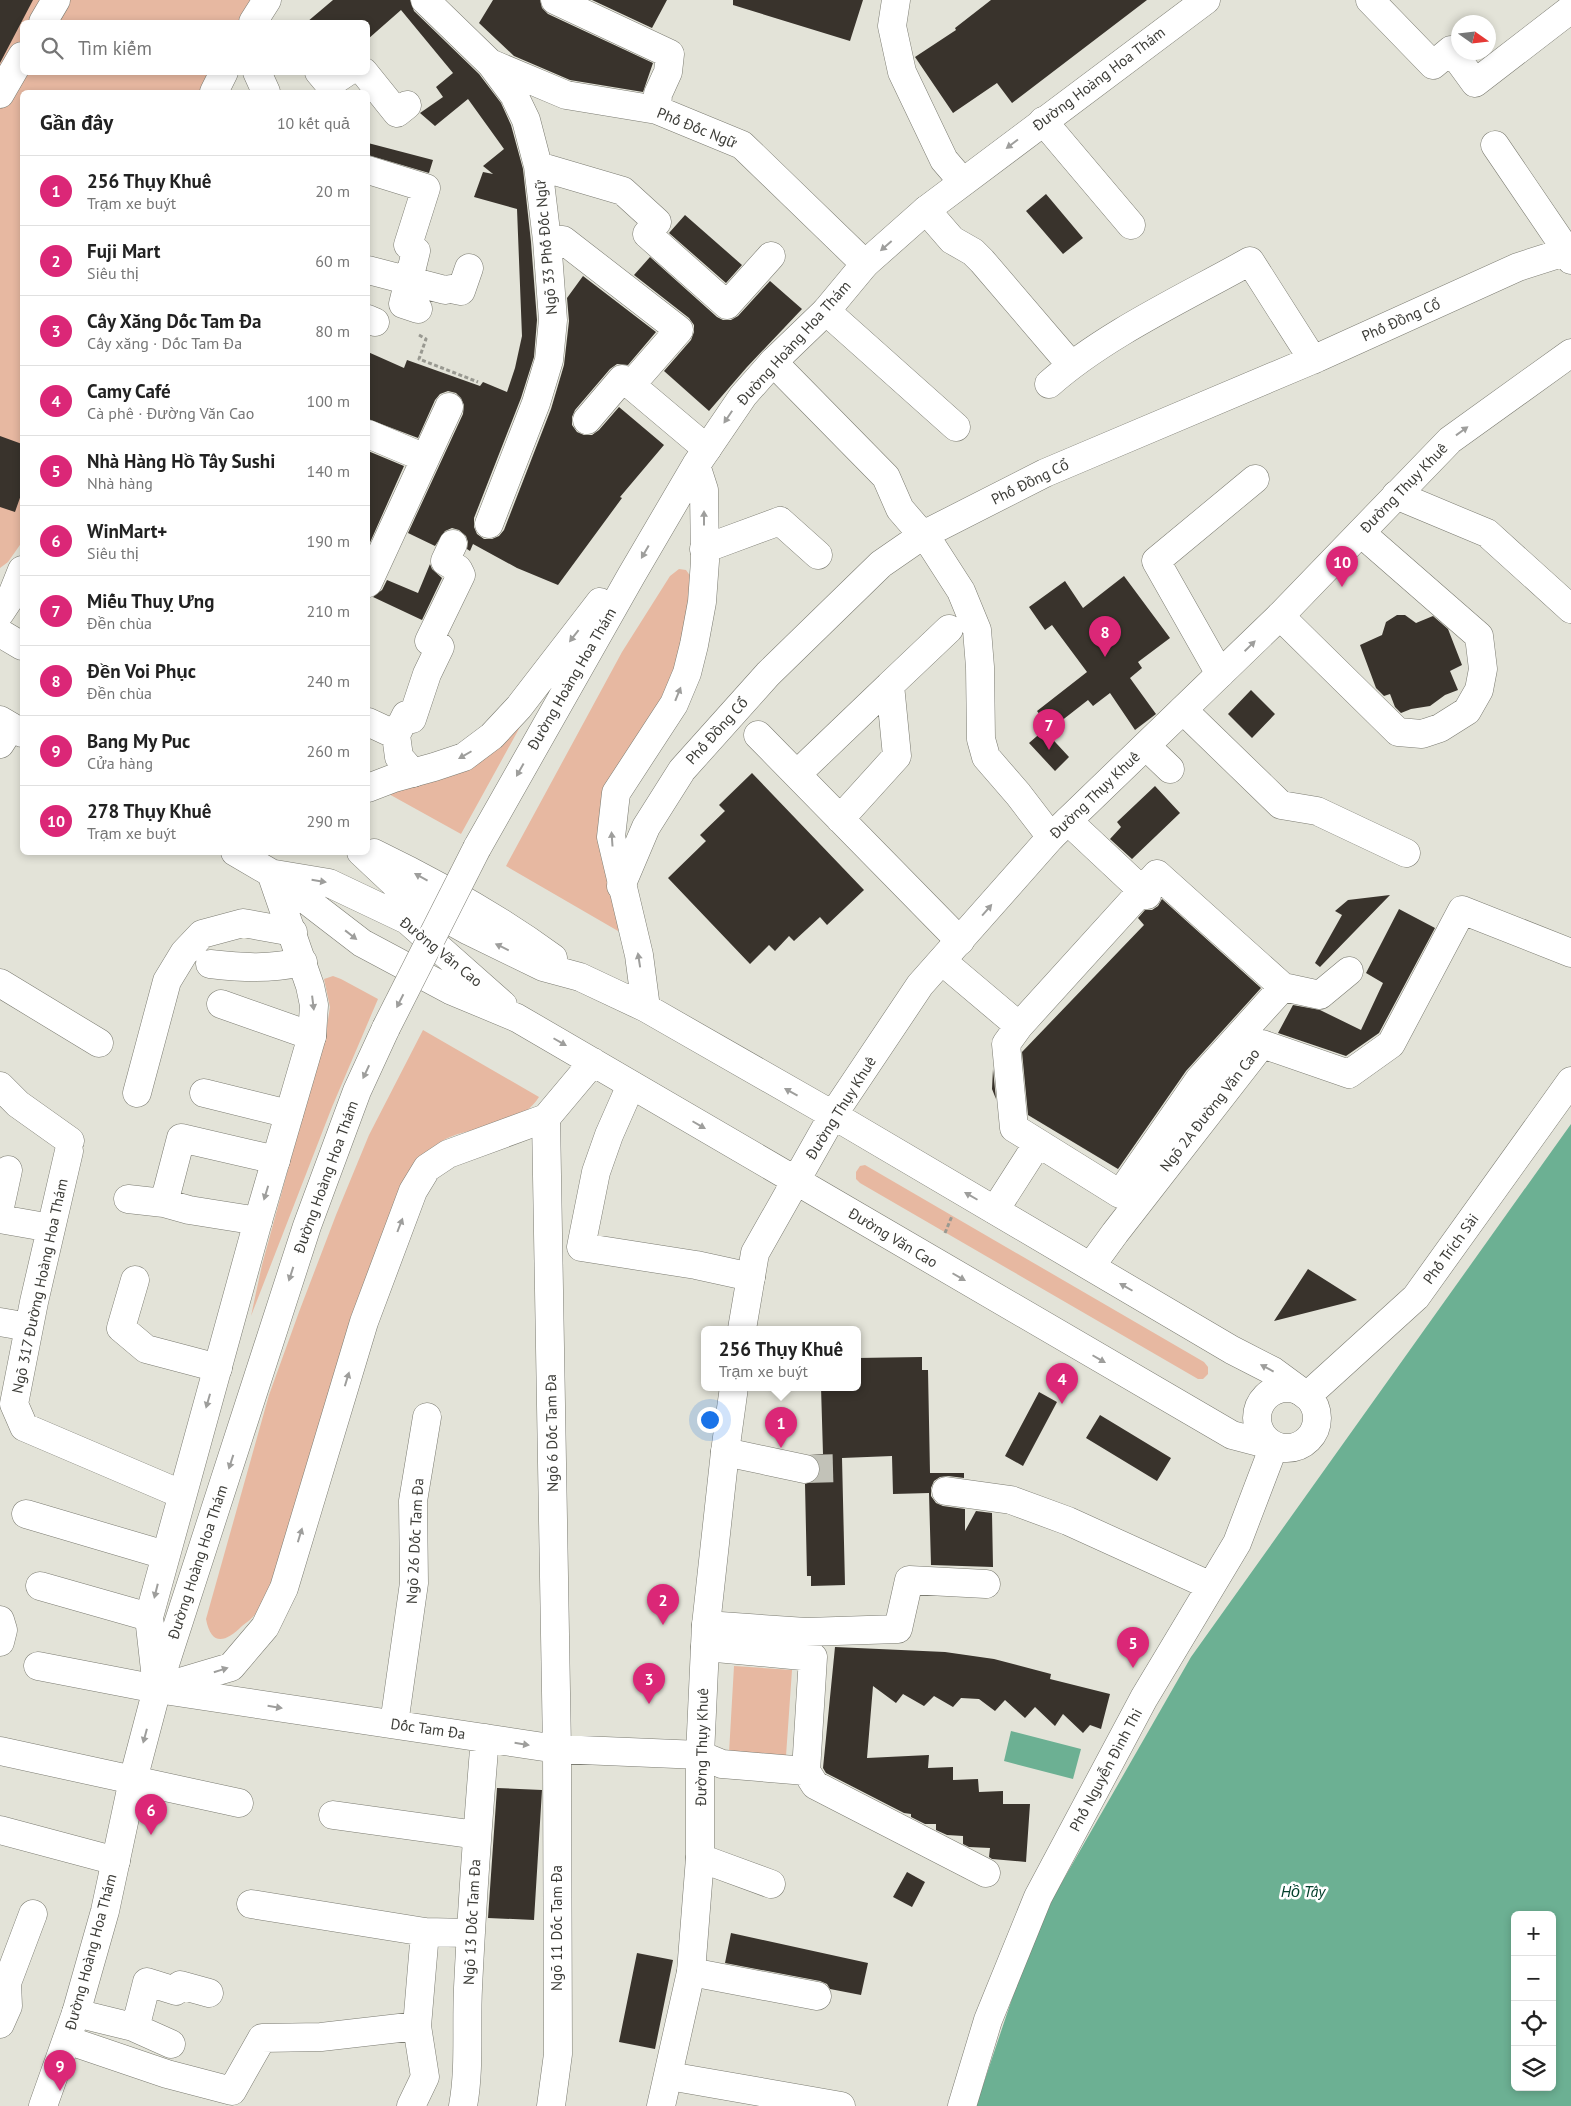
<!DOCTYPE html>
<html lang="vi">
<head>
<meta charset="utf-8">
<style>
  body { margin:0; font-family:"PT Sans",sans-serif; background:#f2f2f2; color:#222 }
  .controls { position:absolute; right:15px; bottom:15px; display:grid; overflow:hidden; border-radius:8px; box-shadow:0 2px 8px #0003 }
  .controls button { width:45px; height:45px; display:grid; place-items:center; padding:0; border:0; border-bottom:1px solid #e0e0e0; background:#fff; color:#222; font:25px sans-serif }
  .compass { position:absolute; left:1451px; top:15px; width:45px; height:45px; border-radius:50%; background:#fff; box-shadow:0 2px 8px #0003; rotate:104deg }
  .you { position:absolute; left:709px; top:1419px; width:18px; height:18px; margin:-12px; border:4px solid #fff; border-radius:50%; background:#1a73e8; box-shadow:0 0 0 8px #1a73e833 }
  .badge { display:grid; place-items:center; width:32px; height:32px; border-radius:50%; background:#db2777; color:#fff; font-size:16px; font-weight:700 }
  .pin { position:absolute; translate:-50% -41px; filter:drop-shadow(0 1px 2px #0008) }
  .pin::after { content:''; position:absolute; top:26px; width:18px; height:15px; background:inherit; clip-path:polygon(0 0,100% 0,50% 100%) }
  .popup { position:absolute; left:701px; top:1326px; width:160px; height:65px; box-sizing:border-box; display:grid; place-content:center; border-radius:8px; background:#fff; filter:drop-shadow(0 1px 4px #0005); font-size:16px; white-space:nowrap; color:#767676 }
  .popup b { font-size:19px; color:#222 }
  .popup::after { content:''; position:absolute; left:50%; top:100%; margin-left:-10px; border:10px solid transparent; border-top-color:#fff }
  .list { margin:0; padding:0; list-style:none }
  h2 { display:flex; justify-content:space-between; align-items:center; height:65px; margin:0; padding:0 20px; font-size:21px }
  h2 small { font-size:16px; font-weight:400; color:#767676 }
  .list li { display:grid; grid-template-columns:32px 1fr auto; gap:15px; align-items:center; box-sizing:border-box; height:70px; padding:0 20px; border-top:1px solid #e0e0e0 }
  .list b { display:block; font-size:19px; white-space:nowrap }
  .list p { margin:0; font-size:16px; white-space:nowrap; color:#767676 }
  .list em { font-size:16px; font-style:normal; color:#767676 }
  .icon { flex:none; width:28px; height:28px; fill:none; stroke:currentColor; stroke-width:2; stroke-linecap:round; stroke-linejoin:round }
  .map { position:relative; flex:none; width:1571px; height:2106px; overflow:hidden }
  .search { position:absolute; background:#fff; box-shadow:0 2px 8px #0003; left:20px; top:20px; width:350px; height:55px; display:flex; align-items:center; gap:12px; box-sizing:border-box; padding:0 18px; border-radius:8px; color:#767676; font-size:19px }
  .panel { position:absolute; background:#fff; box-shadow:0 2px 8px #0003; left:20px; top:90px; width:350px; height:765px; border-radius:8px }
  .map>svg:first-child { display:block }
</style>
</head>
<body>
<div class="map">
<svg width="1571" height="2106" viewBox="0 0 1571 2106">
  <rect width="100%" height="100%" fill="#e3e3d8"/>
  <path fill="#e7b8a1" d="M0,0H255L242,22H22V72L213,73L202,92H22V542L8,562L0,568Z
    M679,569L686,570L691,577L692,590L674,679L603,797C593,839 610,881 619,922L618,931L506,866L622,652L670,576Z
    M526,716L461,834L387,793Z
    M333,976L341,979L378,999L332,1107L251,1316L262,1265L327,1026L330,1007L324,979Z
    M423,1030L539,1097C520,1127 480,1125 450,1137C438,1142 428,1151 419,1160L282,1560C274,1578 266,1596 256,1613C253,1618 247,1622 242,1626C225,1643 211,1646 206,1619L269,1395L299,1312L336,1215L369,1135Z
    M865,1165L1204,1362L1208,1367V1374L1203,1379H1198L860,1183L856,1179V1172L860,1166Z
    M734,1666L792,1670L786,1756L729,1753Z"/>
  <path fill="#6cb093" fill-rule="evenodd" d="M1571,1124V2106H976L1024,1963L1054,1896L1191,1657ZM1515,1915H1552V2087H1515Z
    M1011,1731L1081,1749L1073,1779L1004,1761Z"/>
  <path fill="#39332c" d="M0,0H33L0,63Z
    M333,0H410L414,11L479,74L501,103L511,125L523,169L531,242L537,320L534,357L521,398L474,518V527L477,534L484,539H492L499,536L504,530L551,409L564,365L569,321L567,298L583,276L656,332L628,365L617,364L610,369L575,410L572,417V425L577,432L584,435H592L599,430L619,407L664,445L620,497L622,498L558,585L517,568L473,544L470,551L467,549L468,542L466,536L459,530L452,528L445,531L435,546L408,533L463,414L464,405L461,398L456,393L448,391L440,394L435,400L418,438L368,419V352L404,368L407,360L480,386L483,382L507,392L515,368L522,336L517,209L474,197L483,172L493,174L483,166L504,149L468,99L435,126L420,113L443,97L436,87L453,73L401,10L368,39V22H307Z
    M493,0H540L542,8L548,14L653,63L643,92L570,80L514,56L479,23Z
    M592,0H667L652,28Z
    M733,0H863L850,41L733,5Z
    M991,0H1147L1012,103L997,83L953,113L915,57L956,30L955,28Z
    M368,143L433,160L429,173L368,155Z
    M1046,194L1083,238L1063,254L1026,211Z
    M685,215L742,265L726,283L669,233Z
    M650,257L717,317L723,320H731L738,316L770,281L802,309L747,367L709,411L664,371L691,340L694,332V325L689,318L634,275Z
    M0,436L22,444V492L15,512L0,507Z
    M368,451L404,466L368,547Z
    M430,564L432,569L442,578L422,620L373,597L382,590L387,580L418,593Z
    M1124,576L1170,638L1138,662L1142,668L1130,678L1156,714L1135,730L1110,693L1093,706L1088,700L1051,729L1037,711L1087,672L1052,625L1045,630L1029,607L1065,581L1083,608Z
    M1397,615H1405L1416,623L1433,616L1448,629L1462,665L1450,671L1458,690L1445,695L1430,706L1411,709L1401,713L1395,707L1390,694L1384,696L1376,688L1360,645L1382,635L1386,622Z
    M1251,690L1275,714L1252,738L1228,714Z
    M1044,730L1069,757L1055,771L1029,743Z
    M752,773L864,890L827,925L820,917L794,941L789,936L775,951L769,945L750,964L668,878L706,841L700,835L725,811L719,805Z
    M1155,786L1180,813L1132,859L1110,839L1121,827L1117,822Z
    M1390,895L1320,967L1315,963L1342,915L1335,911L1348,900Z
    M1162,899L1261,988L1186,1071L1118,1169L1028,1115L1022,1052L1144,925L1138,918L1145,910H1152L1158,906Z
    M1399,909L1435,928L1379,1033L1346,1056L1278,1033L1293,1005L1320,1010L1361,1030L1383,983L1366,973Z
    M993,1069L996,1099L992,1089Z
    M1308,1269L1357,1300L1274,1321Z
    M922,1357V1370H928L930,1473H964V1478L948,1476L940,1477L934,1481L931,1488V1496L936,1503L943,1506L965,1509V1531L976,1511L992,1513L993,1567L931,1565L929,1493L893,1494L892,1456L842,1458L845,1585L811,1586V1576H807L805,1484L816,1480L820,1472V1464L816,1458L810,1455L823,1454L821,1387H857V1358Z
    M1039,1392L1057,1402L1023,1466L1005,1456Z
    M1100,1415L1171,1458L1157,1481L1086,1438Z
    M835,1647L945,1652L994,1659L1051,1674L1050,1679L1110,1694L1101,1729L1090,1725L1083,1733L1063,1714L1055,1726L1035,1707L1025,1718L1005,1700L995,1711L979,1699L961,1698L953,1707L934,1696L924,1706L903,1694L896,1703L873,1686L867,1758L929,1755L928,1768L953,1767V1780L978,1779L979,1792L1003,1791V1804H1030L1026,1862L992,1859L989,1857L990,1848L969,1847L963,1844V1836L947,1835L936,1830V1824H925L911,1817V1814L904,1813L826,1773L823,1768Z
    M497,1788L542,1790L534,1920L488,1918Z
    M907,1872L925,1882L912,1907L893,1897Z
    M731,1933L868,1963L861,1995L830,1989L827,1984L820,1981L725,1963Z
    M637,1953L673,1960L655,2049L619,2042Z"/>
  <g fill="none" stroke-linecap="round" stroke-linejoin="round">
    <path stroke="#c2c2b8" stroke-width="28" stroke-dasharray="28 14" stroke-linecap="butt" d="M805,1469L842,1468"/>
    <g stroke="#7b7b71" stroke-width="29">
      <path id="minor" d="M425,0L490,63L566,95L657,110L742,145L865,264
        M555,0L670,54L668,72L658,94L657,110
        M896,0L892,26L902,72L944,160L962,181
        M1370,0L1433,65L1451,50L1475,83L1571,9
        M43,22L56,0
        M253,22L267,0
        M257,72L266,92
        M319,72L329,84L347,72
        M364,72L397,113L407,105
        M214,92L224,72
        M0,94L22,56
        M1043,121L1131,225
        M1495,145L1567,251L1571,260
        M538,166L623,191L657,222L647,234L727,305L771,256
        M368,170L426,188L408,245L416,251L403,304L418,309
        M926,210L952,240L973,252L982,261L1071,365
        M547,240H563L679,330L631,385L622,379L587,420
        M368,270L445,290L451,289L461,291L469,268
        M826,311L956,427
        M368,319L375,322
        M773,362L886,477L900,509L932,546L961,591L977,630L980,667L981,739L986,757L1018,794L1051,837
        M1049,384C1104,335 1184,298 1250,261L1313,360
        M631,385L707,449
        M368,434L425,458
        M1396,495L1487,533L1571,609
        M489,524L536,403L549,360L553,320L547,240L538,166L526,120L514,95L491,64
        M704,549L780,521L818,555
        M368,583L449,407
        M0,613L12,595L22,570
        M1280,616L1398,732L1422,734L1440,728L1467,711L1479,690L1483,669L1479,636L1361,533
        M1220,674L1156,561L1255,479
        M890,685L949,629
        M1183,710L1281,805L1317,811L1406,853
        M368,722L396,735L399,757L413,773
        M396,735L406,715L412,719L427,674L440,647L429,641L461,575L458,569L445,561L453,544
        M758,735L960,941
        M0,744L11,727
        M1146,746L1170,769
        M797,774L890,685L897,756L840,819
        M1068,821L1147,895
        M621,886L646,827L682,770L768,674L881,564L923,535L1045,473L1317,358L1518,267L1571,250
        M942,961L1019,1026
        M210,964C245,968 268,969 303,962
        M0,983L99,1043
        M1283,987L1199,1080L1120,1194L1014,1128L1006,1044L1019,1026L1157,874L1283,987L1320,995L1349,971
        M221,1004L312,1036
        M631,1085L609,1135L596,1172L581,1247L696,1265L751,1277
        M0,1086L18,1104L70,1141
        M137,1093L167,981L184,953L202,934L243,923L293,932
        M204,1093L289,1114
        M546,1118L557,1749L558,2054L551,2106
        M69,1151L34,1302L14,1404L24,1427L181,1494
        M128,1199L164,1203L189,1210L258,1221
        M164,1203L181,1138L276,1160
        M0,1207L8,1170
        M995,1210L1038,1143
        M0,1219L51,1228
        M1091,1266L1115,1233L1262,1044L1349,1074L1391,1044L1462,910L1571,953
        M135,1280L121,1328L146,1349L218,1368
        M0,1322L29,1327
        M1257 1418a30 30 0 1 1 60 0a30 30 0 1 1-60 0Z
        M1307,1396L1416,1297L1571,1081
        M725,1452L805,1469
        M946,1491L1011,1500L1068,1521L1211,1586
        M26,1514L165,1555
        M40,1586L149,1617
        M0,1620L3,1630L0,1642
        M706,1625L806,1632L898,1629L909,1580L986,1584
        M38,1666L157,1689L557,1749L700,1755L722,1764L806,1771L813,1657L705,1647
        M394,1724L414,1583L413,1501L427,1417
        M0,1751L239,1803
        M806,1771L815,1785L986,1873
        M333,1815L477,1835
        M0,1830L116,1861
        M700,1858L771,1884
        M251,1904L425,1932L471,1933
        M691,1972L817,1996
        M76,2013L133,2027L138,2017L147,1982L176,1991L180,1985L209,1993
        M0,2024L8,2006L7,1983L33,1914
        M133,2027L171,2044
        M67,2040L167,2074L232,2091L262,2038L321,2037L417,2026
        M669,2076L841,2106
        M411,2106L425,2077L417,2026L425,1932
        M463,2106C470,2068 466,2027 468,1988C472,1905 478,1821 485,1738
        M962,2106L988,2020L1038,1897L1144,1698L1237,1543L1274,1446"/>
    </g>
    <g stroke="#7b7b71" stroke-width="29">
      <path id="major" d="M0,633L22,646
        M0,720L22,733
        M368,788L394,778L434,767L464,757L492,736L519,707L600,602
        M477,848L631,576L696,465L743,396L773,362L826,311L865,264L926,210L1206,0
        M235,852L271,873L362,943L450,990L517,1018L1232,1435L1274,1446
        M361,852L410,898L469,931L543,967L580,977L646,1008L833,1115L1232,1350L1273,1371L1307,1396
        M374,853C436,883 497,917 553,958
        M275,874L329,883L407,920L503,1005
        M646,1008L639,955L611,837L616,793L674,704L687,673L694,645L702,602L705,561L704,490L696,465
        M742,1329L755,1253L833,1115L920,985L1051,837L1280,616L1450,440L1571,353
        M156,1679L149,1617L258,1221L312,1036L314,1005L310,986L271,873
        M157,1689L231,1667L265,1627L284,1588L364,1322L413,1191L427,1168L448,1154L546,1118L593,1062
        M43,2106L76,2013L105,1911L133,1780L157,1689L307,1226L357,1091L386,1028
        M661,2106L691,1972L700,1858V1755L706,1625L725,1452L734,1387"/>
    </g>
    <path stroke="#999991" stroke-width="3" stroke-dasharray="4 2.5" stroke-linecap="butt" d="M419,335L426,339L419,359L478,382
      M945,1233L952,1216"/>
    <use href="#minor" stroke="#fff" stroke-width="28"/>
    <use href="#major" stroke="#fff" stroke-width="28"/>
    <g stroke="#7b7b71" stroke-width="29" stroke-linecap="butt">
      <path id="major-bridge" d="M386,1028L477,848"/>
    </g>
    <use href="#major-bridge" stroke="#fff" stroke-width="28"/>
  </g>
  <defs><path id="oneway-solid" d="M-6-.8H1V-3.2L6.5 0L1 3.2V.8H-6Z" transform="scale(1.25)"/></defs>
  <g fill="#9e9e9c">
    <use href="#oneway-solid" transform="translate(1012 144) rotate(143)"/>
    <use href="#oneway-solid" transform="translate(886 246) rotate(139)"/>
    <use href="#oneway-solid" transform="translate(728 417) rotate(124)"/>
    <use href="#oneway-solid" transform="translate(1462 431) rotate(-36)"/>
    <use href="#oneway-solid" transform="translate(704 518) rotate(-90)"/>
    <use href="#oneway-solid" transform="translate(645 552) rotate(120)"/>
    <use href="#oneway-solid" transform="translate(574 636) rotate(128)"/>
    <use href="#oneway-solid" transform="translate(1250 646) rotate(-44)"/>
    <use href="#oneway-solid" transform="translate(678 694) rotate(-68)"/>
    <use href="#oneway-solid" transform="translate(465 755) rotate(150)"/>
    <use href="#oneway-solid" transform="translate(520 770) rotate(119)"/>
    <use href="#oneway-solid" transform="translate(612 839) rotate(-94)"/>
    <use href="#oneway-solid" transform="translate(421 877) rotate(-151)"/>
    <use href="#oneway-solid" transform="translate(319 881) rotate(9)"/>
    <use href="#oneway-solid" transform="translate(987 910) rotate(-49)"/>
    <use href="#oneway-solid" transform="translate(351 935) rotate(38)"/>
    <use href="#oneway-solid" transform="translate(502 947) rotate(-154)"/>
    <use href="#oneway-solid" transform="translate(639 960) rotate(-99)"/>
    <use href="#oneway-solid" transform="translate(400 1001) rotate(117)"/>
    <use href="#oneway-solid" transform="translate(313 1003) rotate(83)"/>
    <use href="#oneway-solid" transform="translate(560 1042) rotate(30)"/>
    <use href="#oneway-solid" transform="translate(366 1072) rotate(115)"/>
    <use href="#oneway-solid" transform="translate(791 1092) rotate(-151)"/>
    <use href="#oneway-solid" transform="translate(699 1125) rotate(30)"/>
    <use href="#oneway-solid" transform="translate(266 1193) rotate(107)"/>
    <use href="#oneway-solid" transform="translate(971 1196) rotate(-150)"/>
    <use href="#oneway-solid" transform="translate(400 1225) rotate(-69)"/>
    <use href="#oneway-solid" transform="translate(291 1274) rotate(108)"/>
    <use href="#oneway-solid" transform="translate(959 1277) rotate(30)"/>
    <use href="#oneway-solid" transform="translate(1126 1287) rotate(-150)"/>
    <use href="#oneway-solid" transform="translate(1099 1359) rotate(30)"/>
    <use href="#oneway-solid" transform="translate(1267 1368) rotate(-152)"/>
    <use href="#oneway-solid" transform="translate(347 1379) rotate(-73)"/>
    <use href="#oneway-solid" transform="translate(208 1401) rotate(106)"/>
    <use href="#oneway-solid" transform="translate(231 1462) rotate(108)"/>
    <use href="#oneway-solid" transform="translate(300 1535) rotate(-73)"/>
    <use href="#oneway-solid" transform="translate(156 1591) rotate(104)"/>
    <use href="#oneway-solid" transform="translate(221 1670) rotate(-17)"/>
    <use href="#oneway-solid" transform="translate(275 1707) rotate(9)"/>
    <use href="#oneway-solid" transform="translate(145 1736) rotate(105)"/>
    <use href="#oneway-solid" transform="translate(522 1744) rotate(9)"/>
  </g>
  <g text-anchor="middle" stroke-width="5" stroke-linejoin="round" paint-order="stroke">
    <g font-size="15" fill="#3d3d38" stroke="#fff">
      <text transform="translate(1099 79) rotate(-37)" y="5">Đường Hoàng Hoa Thám</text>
      <text transform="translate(697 128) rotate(22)" y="5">Phố Đốc Ngữ</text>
      <text transform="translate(546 247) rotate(-95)" y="5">Ngõ 33 Phố Đốc Ngữ</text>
      <text transform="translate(1401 320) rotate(-24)" y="5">Phố Đồng Cổ</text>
      <text transform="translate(794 343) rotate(-48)" y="5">Đường Hoàng Hoa Thám</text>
      <text transform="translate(1030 482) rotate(-26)" y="5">Phố Đồng Cổ</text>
      <text transform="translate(1404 488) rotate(-46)" y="5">Đường Thụy Khuê</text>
      <text transform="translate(572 679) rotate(-60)" y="5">Đường Hoàng Hoa Thám</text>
      <text transform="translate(717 731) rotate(-48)" y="5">Phố Đồng Cổ</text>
      <text transform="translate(1095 795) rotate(-44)" y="5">Đường Thụy Khuê</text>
      <text transform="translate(441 952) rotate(39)" y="5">Đường Văn Cao</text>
      <text transform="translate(841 1108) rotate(-58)" y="5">Đường Thụy Khuê</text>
      <text transform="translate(1210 1110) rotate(-52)" y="5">Ngõ 2A Đường Văn Cao</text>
      <text transform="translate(326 1177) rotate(-70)" y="5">Đường Hoàng Hoa Thám</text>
      <text transform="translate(893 1238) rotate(31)" y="5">Đường Văn Cao</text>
      <text transform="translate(1451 1249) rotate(-54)" y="5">Phố Trích Sài</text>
      <text transform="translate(40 1286) rotate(-78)" y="5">Ngõ 317 Đường Hoàng Hoa Thám</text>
      <text transform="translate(552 1433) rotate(-91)" y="5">Ngõ 6 Dốc Tam Đa</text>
      <text transform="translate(415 1541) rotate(-87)" y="5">Ngõ 26 Dốc Tam Đa</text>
      <text transform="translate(198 1562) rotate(-72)" y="5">Đường Hoàng Hoa Thám</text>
      <text transform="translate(428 1729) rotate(8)" y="5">Dốc Tam Đa</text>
      <text transform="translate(702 1747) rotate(-89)" y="5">Đường Thụy Khuê</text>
      <text transform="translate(1106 1770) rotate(-62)" y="5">Phố Nguyễn Đình Thi</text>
      <text transform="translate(472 1922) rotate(-87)" y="5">Ngõ 13 Dốc Tam Đa</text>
      <text transform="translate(557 1928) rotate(-90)" y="5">Ngõ 11 Dốc Tam Đa</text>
      <text transform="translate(91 1952) rotate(-75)" y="5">Đường Hoàng Hoa Thám</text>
    </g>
    <g font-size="16" font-style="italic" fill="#04412d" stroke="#fff">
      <text x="1303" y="1897">Hồ Tây</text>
    </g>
  </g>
</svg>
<div class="controls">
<button>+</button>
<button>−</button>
<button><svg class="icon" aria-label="locate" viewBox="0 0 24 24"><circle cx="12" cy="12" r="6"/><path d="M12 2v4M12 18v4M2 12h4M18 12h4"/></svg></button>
<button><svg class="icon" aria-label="layers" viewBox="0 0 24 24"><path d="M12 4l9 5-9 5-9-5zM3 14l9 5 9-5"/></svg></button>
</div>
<svg class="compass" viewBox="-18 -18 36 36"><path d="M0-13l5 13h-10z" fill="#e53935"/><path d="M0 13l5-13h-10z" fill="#767676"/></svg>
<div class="you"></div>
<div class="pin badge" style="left:781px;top:1448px">1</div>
<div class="popup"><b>256 Thụy Khuê</b>Trạm xe buýt</div>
<div class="pin badge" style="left:663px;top:1625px">2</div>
<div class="pin badge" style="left:649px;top:1704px">3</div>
<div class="pin badge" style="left:1062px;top:1404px">4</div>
<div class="pin badge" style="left:1133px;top:1668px">5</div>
<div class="pin badge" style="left:151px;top:1835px">6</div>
<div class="pin badge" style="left:1049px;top:750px">7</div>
<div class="pin badge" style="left:1105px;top:657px">8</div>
<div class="pin badge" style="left:60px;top:2091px">9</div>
<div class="pin badge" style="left:1342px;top:587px">10</div>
<div class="search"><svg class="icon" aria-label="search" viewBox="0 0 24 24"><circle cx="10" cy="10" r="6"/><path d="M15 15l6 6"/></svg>Tìm kiếm</div>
<section class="panel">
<h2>Gần đây<small>10 kết quả</small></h2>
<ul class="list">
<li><span class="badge">1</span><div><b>256 Thụy Khuê</b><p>Trạm xe buýt</p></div><em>20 m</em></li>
<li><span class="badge">2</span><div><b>Fuji Mart</b><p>Siêu thị</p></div><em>60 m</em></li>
<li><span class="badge">3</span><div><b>Cây Xăng Dốc Tam Đa</b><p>Cây xăng · Dốc Tam Đa</p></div><em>80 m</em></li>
<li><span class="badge">4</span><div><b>Camy Café</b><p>Cà phê · Đường Văn Cao</p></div><em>100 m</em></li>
<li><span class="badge">5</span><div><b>Nhà Hàng Hồ Tây Sushi</b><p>Nhà hàng</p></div><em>140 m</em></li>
<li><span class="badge">6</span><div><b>WinMart+</b><p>Siêu thị</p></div><em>190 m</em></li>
<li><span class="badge">7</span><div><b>Miếu Thuỵ Ưng</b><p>Đền chùa</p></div><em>210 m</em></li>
<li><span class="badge">8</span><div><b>Đền Voi Phục</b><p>Đền chùa</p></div><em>240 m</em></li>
<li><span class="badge">9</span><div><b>Bang My Puc</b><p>Cửa hàng</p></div><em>260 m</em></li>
<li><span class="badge">10</span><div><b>278 Thụy Khuê</b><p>Trạm xe buýt</p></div><em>290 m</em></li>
</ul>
</section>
</div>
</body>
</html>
